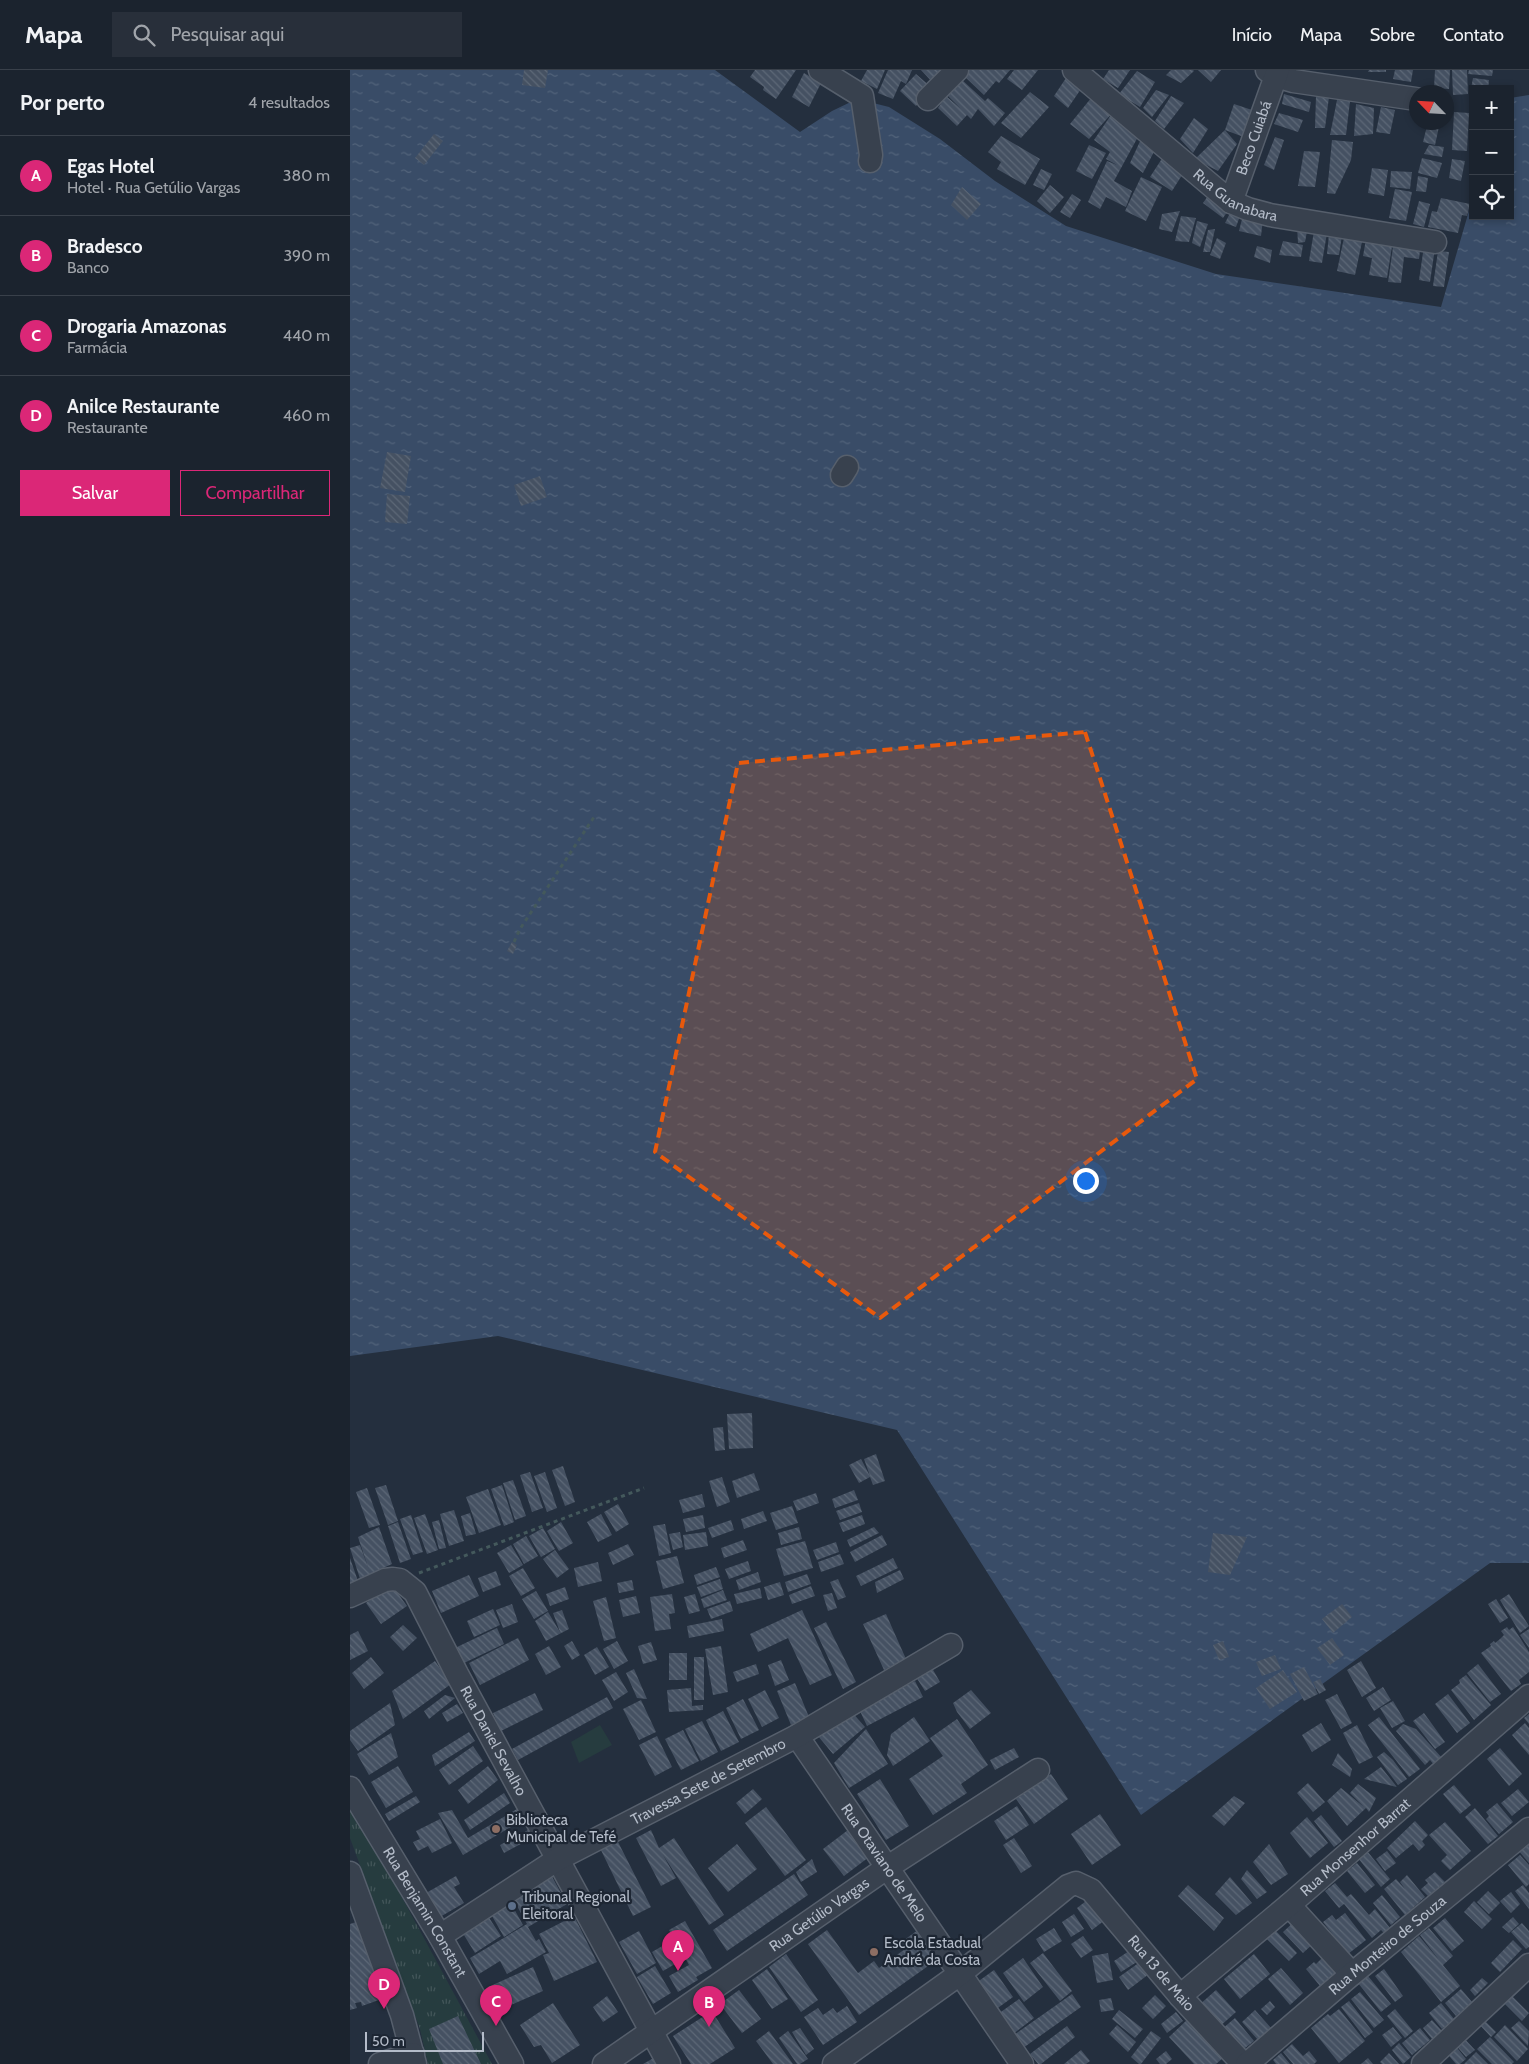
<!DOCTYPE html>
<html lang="pt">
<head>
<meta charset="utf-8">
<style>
  body { margin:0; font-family:Cabin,sans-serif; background:#282f3a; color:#f1f3f6 }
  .controls { position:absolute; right:15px; top:15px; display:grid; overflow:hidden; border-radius:0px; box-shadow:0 2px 8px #0003 }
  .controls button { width:45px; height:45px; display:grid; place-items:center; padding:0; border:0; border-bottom:1px solid #39404a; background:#1b232e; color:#f1f3f6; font:25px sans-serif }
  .compass { position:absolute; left:1059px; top:15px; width:45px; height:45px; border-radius:50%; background:#1b232e; box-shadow:0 2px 8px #0003; rotate:295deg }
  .scale { position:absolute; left:15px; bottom:12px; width:119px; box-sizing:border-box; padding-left:5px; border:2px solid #b4bcc9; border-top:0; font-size:14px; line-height:18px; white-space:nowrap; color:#b4bcc9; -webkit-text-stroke:4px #1d2633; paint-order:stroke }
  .you { position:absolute; left:735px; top:1110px; width:18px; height:18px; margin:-12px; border:4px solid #fff; border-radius:50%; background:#1a73e8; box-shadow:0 0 0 8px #1a73e833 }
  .badge { display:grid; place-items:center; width:32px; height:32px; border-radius:50%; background:#db2777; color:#fff; font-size:16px; font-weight:700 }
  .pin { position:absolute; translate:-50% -41px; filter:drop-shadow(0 1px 2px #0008) }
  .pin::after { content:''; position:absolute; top:26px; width:18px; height:15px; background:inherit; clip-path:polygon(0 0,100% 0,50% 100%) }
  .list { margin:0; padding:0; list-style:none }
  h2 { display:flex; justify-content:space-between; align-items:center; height:65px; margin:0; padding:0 20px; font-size:21px }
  h2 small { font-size:16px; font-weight:400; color:#a0a4aa }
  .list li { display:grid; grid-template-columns:32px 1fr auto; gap:15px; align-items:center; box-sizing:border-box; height:80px; padding:0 20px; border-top:1px solid #39404a }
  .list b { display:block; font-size:19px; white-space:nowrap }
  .list p { margin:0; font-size:16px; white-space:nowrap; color:#a0a4aa }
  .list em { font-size:16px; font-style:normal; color:#a0a4aa }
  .actions { display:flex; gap:10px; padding:15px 20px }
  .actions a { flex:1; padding:11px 0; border:1px solid #db2777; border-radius:0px; text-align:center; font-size:18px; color:#db2777 }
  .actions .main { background:#db2777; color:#fff }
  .icon { flex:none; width:28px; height:28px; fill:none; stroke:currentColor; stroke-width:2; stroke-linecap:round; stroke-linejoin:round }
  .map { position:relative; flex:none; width:1179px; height:1994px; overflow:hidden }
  header { display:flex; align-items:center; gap:30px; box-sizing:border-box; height:70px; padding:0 25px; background:#1b232e; border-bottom:1px solid #39404a }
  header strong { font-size:24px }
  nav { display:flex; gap:28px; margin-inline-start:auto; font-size:18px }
  .search { width:350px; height:45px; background:#282f3a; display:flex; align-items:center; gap:12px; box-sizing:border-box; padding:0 18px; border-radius:0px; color:#a0a4aa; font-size:19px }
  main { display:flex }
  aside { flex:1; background:#1b232e }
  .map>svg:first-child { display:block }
</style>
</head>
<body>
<header>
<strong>Mapa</strong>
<div class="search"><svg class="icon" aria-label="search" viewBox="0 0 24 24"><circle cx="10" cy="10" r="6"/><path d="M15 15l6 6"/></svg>Pesquisar aqui</div>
<nav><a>Início</a><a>Mapa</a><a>Sobre</a><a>Contato</a></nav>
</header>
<main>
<aside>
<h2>Por perto<small>4 resultados</small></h2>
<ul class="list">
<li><span class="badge">A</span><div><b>Egas Hotel</b><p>Hotel · Rua Getúlio Vargas</p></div><em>380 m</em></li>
<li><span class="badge">B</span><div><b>Bradesco</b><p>Banco</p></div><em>390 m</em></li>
<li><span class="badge">C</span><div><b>Drogaria Amazonas</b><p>Farmácia</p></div><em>440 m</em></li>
<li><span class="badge">D</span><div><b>Anilce Restaurante</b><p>Restaurante</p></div><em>460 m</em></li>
</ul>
<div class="actions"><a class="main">Salvar</a><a>Compartilhar</a></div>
</aside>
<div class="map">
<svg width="1179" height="1994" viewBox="0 0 1179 1994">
  <defs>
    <pattern id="grass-tufts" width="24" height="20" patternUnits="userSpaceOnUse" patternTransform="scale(1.25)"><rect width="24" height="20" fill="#263c3f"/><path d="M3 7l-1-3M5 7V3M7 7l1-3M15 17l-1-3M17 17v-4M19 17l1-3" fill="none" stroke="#435659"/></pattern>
    <pattern id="water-ripples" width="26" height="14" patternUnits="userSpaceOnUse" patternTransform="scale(1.25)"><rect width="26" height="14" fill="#394c67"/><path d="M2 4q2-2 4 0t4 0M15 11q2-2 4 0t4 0" fill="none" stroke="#53647b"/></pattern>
    <pattern id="building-back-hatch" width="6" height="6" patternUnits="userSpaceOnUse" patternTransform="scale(1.25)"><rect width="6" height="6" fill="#455162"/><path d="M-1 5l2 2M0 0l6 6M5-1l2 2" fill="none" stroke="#5d6877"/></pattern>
  </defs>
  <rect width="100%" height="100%" fill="#242f3e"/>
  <path fill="url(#grass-tufts)" d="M2,1735L142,1994H78L70,1959L0,1768V1737Z"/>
  <path fill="#263c3f" d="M250,1655L262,1675L229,1693L221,1672Z"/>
  <path fill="url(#water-ripples)" d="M0,0H365L450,62L482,41L507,29L539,37L590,69L645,111L716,156L866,204L1091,237L1123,127V146H1160V28L1179,25V1493H1140L791,1745L547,1360L148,1266L0,1286Z"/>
  <path fill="url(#building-back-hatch)" d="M174,0H198L195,18L172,15Z
    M405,0H446L426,29L413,20L414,17L400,7Z
    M517,0H535L527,19L511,11Z
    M538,0H562L556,14L551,11L543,29L528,23Z
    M571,0H600L584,14Z
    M617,0H660L649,13L646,11L634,25L613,5Z
    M664,0H688L672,20L657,9Z
    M759,0H780L768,18L753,9Z
    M821,0H843L844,1L831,13L816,5Z
    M848,0H871L861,12Z
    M1019,0H1036V2H1018Z
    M1045,0H1063L1061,12L1043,9Z
    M1085,0H1100L1099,19L1084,18Z
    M1102,0H1117L1118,24L1103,25Z
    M1119,0H1143L1142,6L1118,4Z
    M787,1L805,12L790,37L769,24Z
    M454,3L471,13L459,37L442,27Z
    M566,4L582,18L566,36L550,21Z
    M716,8L731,19L718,38L704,26Z
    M1123,8L1139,10L1138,19H1123V24H1120Z
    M611,9L635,31L638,28L655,43L644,56L628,39L621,49L617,45L607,56L588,38L596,26L611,39L598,26Z
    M806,20L819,25L802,47L793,38Z
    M680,22L699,37L671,68L651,53Z
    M746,22L789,65L764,111L782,121L776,137L756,127L750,139L738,132L757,91L767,95L756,89L760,82L744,70L763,42L739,69L720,54Z
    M934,24L961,32L959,42L932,34Z
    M821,26L834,33L814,59L805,51Z
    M966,26L979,27L975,58H965Z
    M987,30L1000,31L996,65H980Z
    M884,34L908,42L899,69L875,60Z
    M1006,34L1024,38L1023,64L1004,66Z
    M1031,37L1045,40L1040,64L1026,62Z
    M1104,42L1119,43L1117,81L1102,80Z
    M929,43L953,50L948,62L924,54Z
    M844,48L858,59L843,83L830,69Z
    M1078,52H1090L1085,75L1073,72Z
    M875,60L887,74L868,101L845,89Z
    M84,64L93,71L74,95L65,88Z
    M651,66L690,89L675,115L647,99L651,92L638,82Z
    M792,67L808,74L793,103L780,93Z
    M925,67L934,70L924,100L914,95Z
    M982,70L1003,72L1001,90L985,124L977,123Z
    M739,75L756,83L742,109L726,101Z
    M1079,75L1094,77L1092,87L1074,84Z
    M954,81L970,82L965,117L948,116Z
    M813,87L834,102L822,121L800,107Z
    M1072,88L1092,93L1087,108L1068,103Z
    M1102,89L1115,91L1111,111L1099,108Z
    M1022,98L1038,100L1034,126L1018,123Z
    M691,99L702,104L694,120L683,115Z
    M1041,101L1062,102L1060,119L1040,117Z
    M1068,106L1078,108L1076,122L1066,121Z
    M791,107L812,117L796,151L775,141Z
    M700,115L714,127L700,143L687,131Z
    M612,117L631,134L617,150L601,135Z
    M1045,119L1062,122L1056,151L1039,148Z
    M860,123L880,138L873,148L853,133Z
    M722,124L731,130L720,148L710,142Z
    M1091,128L1120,134L1117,146L1112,145L1108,163L1078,157L1082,141L1087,142Z
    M1069,131L1080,134L1074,157L1063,154Z
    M882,139L891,143L886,157L875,153Z
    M830,141L822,162L809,159L812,144Z
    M893,145L913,149L911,166L889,161Z
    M831,146L846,148L839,172L825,171Z
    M847,151L858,154L850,177L842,173Z
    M947,156H958L955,172L948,173Z
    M865,159L860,182H853L858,160Z
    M964,161L977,163L972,193L959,191Z
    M995,163L1013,167L1005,205L987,201Z
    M979,164L992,165L989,185L977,184Z
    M867,168L876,173L870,189L860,185Z
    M1016,169L1043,170L1037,208L1019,205L1022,188L1013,186Z
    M1044,170L1071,173L1069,189L1054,187L1051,213L1038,212Z
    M933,171L953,175L951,187L929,185Z
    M907,176L922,180L920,193L904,187Z
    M1074,176L1085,178L1080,212L1069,210Z
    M1088,181L1099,182L1094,217L1083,216Z
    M37,382L61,386L55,422L30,418Z
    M190,406L197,427L171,436L164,415Z
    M37,424L60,426L57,454L35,452Z
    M162,872L167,875L163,884L157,881Z
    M402,1343L403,1378L379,1379L377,1344Z
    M373,1357L375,1380L365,1381L363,1358Z
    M526,1384L535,1411L523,1415L520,1407L509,1413L499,1395L511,1389L520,1406L514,1389Z
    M213,1396L225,1432L215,1436L202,1400Z
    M180,1402L193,1438L182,1442L170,1405Z
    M195,1402L207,1438L197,1442L184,1406Z
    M404,1403L410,1420L387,1428L382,1411Z
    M372,1407L380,1432L367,1437L359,1411Z
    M163,1410L176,1446L165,1450L153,1413Z
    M36,1415L48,1451L38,1455L25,1418Z
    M152,1415L164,1452L154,1456L141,1419Z
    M17,1418L30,1455L19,1458L6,1422Z
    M138,1419L151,1455L129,1463L116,1427Z
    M504,1420L508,1430L485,1438L482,1429Z
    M466,1423L469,1433L447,1441L443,1431Z
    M352,1424L355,1437L333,1443L329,1430Z
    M509,1433L512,1442L490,1450L486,1441Z
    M268,1434L279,1454L266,1462L254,1442Z
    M442,1436L448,1453L426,1460L420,1443Z
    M104,1440L114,1471L99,1476L90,1444Z
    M413,1441L417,1451L394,1459L391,1449Z
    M120,1443L126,1464L116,1466L111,1446Z
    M75,1444L88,1480L77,1484L64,1448Z
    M251,1444L262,1465L248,1472L237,1452Z
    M61,1445L73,1482L63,1485L50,1449Z
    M353,1445L355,1458L336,1462L333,1449Z
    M512,1445L515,1454L493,1462L489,1453Z
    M89,1450L96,1478L89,1479L82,1452Z
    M381,1450L384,1460L362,1468L358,1458Z
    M48,1452L61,1489L50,1493L38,1456Z
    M211,1452L223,1473L209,1481L197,1461Z
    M315,1454L321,1483L309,1486L303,1456Z
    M29,1457L42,1494L20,1504L23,1511L12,1515L0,1478L10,1475L19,1500L8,1467Z
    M449,1457L452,1469L431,1475L428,1463Z
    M524,1457L529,1463L500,1477L497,1470Z
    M193,1458L205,1479L191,1487L179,1466Z
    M330,1462L333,1477L323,1480L319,1464Z
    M356,1462L358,1476L335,1480L333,1465Z
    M863,1463L897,1467L880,1505L858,1502Z
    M532,1465L537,1475L505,1492L500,1482Z
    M176,1466L188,1486L174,1494L163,1474Z
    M393,1470L397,1480L374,1488L371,1478Z
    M455,1471L463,1498L434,1506L426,1479Z
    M486,1472L489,1482L467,1490L463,1480Z
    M278,1474L284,1485L263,1495L258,1483Z
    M161,1475L173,1495L159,1503L147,1483Z
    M205,1480L219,1499L207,1508L193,1489Z
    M490,1484L494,1494L471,1502L468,1492Z
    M327,1486L334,1513L313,1519L306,1491Z
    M0,1488L10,1517L0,1520Z
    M543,1488L548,1498L511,1516L506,1506Z
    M398,1491L401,1501L379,1509L375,1499Z
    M248,1492L252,1511L228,1517L224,1498Z
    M366,1497L370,1507L347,1515L344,1505Z
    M173,1498L185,1518L171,1526L159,1506Z
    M550,1500L554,1509L527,1523L525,1512Z
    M146,1501L151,1515L133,1522L128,1508Z
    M408,1502L411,1512L389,1520L386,1510Z
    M457,1504L461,1514L438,1522L435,1512Z
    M119,1505L129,1526L91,1543L82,1521Z
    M370,1509L373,1519L351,1527L347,1517Z
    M488,1509L496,1527L488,1530L480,1512Z
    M282,1510L284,1520L269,1523L267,1513Z
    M430,1512L434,1525L418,1530L414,1517Z
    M41,1514L57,1536L31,1554L16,1533Z
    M461,1516L465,1526L442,1534L439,1525Z
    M215,1517L219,1529L200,1536L196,1524Z
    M410,1518L412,1528L387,1534L384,1524Z
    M373,1520L377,1530L354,1538L351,1529Z
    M186,1521L198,1541L184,1549L172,1529Z
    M482,1523L487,1538L478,1541L473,1525Z
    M322,1524L325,1543L319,1544L321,1559L305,1561L300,1527Z
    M345,1524L350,1541L339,1544L334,1527Z
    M1159,1524L1179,1556L1170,1563L1150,1530Z
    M286,1526L290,1543L273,1547L269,1530Z
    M256,1527L266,1568L254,1571L243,1531Z
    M1146,1529L1158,1548L1150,1553L1138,1534Z
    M380,1531L383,1541L361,1549L357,1539Z
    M162,1534L168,1552L153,1558L146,1540Z
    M992,1534L1002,1547L983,1563L972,1549Z
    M143,1539L150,1555L124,1567L117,1551Z
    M212,1540L219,1559L196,1571L185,1551L198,1542L210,1562L203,1543Z
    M452,1540L482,1605L460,1615L438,1568L408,1582L400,1564Z
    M536,1544L556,1589L534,1600L513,1554Z
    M372,1549L374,1561L339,1568L337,1556Z
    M476,1552L506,1612L493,1619L464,1558Z
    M53,1555L67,1568L53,1581L40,1567Z
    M1157,1557L1159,1560L1163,1557L1179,1582V1602L1169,1610L1171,1614L1161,1621L1131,1583L1141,1576L1140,1574L1144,1571L1145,1573L1150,1569L1154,1565L1151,1561Z
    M147,1558L154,1574L114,1593L107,1577Z
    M1179,1559V1578L1170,1565Z
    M8,1561L18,1581L0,1590V1565Z
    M168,1568L179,1590L130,1615L119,1593Z
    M982,1568L994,1585L980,1595L967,1578Z
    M222,1571L230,1585L222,1590L214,1576Z
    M267,1571L278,1591L264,1599L253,1579Z
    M873,1571L879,1587L869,1590L863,1575Z
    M301,1572L307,1590L293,1594L288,1576Z
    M199,1576L211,1597L196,1605L185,1584Z
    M371,1576L378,1622L363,1625L355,1579Z
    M247,1577L259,1597L245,1605L234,1585Z
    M319,1583H337V1610H319Z
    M925,1585L931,1599L912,1606L906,1592Z
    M21,1587L34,1603L14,1619L2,1603Z
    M344,1587H354V1630H344Z
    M431,1590L439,1610L425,1616L418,1595Z
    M85,1591L101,1614L53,1649L42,1621Z
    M1011,1591L1026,1618L1012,1627L997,1600Z
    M406,1594L409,1604L387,1612L383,1602Z
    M1128,1594L1151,1624L1140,1632L1117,1603Z
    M954,1597L968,1624L954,1631L940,1604Z
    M582,1598L590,1612L575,1621L566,1607Z
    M284,1599L297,1629L287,1628L276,1603Z
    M933,1600L947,1622L920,1639L906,1618Z
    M266,1602L278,1622L264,1631L252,1610Z
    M1116,1605L1141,1635L1124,1650L1101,1620L1110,1613L1109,1610Z
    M970,1609L976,1620L969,1624L963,1612Z
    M565,1611L573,1627L517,1656L509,1639Z
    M445,1613L459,1647L441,1655L427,1621Z
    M1033,1617L1041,1630L1024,1641L1016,1628Z
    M341,1618L342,1636L353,1635V1640L319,1642L317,1620Z
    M415,1620L429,1648L412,1657L398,1629Z
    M621,1620L641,1643L620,1659L607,1642L603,1633Z
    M185,1623L193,1640L151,1661L143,1643Z
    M987,1624L1002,1653L991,1659L975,1630Z
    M1098,1624L1120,1653L1107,1663L1085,1634Z
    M95,1625L105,1628L79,1649L74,1641Z
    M257,1627L263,1638L168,1690L162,1679Z
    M393,1629L409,1660L391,1669L376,1638Z
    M291,1630L306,1662L289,1670L273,1639Z
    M1043,1631L1055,1651L1042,1658L1030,1638Z
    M40,1633L45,1655L8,1681L0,1670V1661Z
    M107,1634L113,1643L97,1652L92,1643Z
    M499,1639L515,1657L483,1684L468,1666Z
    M373,1641L389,1672L371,1681L356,1650Z
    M1074,1643L1095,1672L1085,1679L1063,1651Z
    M1179,1644V1654L1174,1648Z
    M564,1647L580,1671L543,1696L537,1685L541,1664Z
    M1029,1647L1070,1699L1059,1707L1018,1655Z
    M607,1649L638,1695L611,1714L617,1723L583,1745L559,1709L593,1686L580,1668Z
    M352,1651L368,1682L351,1691L335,1659Z
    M971,1653L981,1670L962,1682L952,1665Z
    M1175,1653L1179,1658V1685L1162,1665Z
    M1053,1654L1066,1659L1092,1688L1084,1695L1080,1690L1075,1695L1046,1661Z
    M1007,1655L1023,1687L1009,1694L993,1663Z
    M516,1659L538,1694L499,1718L484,1693Z
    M333,1660L349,1691L331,1700L315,1669Z
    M119,1662L125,1671L85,1696L82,1685Z
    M41,1663L48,1687L19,1705L7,1684Z
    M307,1666L322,1697L305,1706L289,1675Z
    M123,1676L133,1691L99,1715L89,1700Z
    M664,1678L669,1687L645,1700L640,1690Z
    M1150,1678L1172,1704L1159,1716L1137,1689Z
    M1034,1682L1043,1690L1057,1709L1048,1715L1027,1687Z
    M988,1683L1002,1699L1000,1707L982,1695Z
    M48,1696L63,1722L36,1738L21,1712Z
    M138,1696L148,1710L118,1734L108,1720Z
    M1031,1697L1047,1717L1014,1709Z
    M701,1704L718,1729L684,1754L666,1729Z
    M530,1709L559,1756L536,1770L507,1724Z
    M958,1713L975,1732L963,1742L947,1723Z
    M1008,1714L1026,1728L1019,1742L1016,1738L997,1756L977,1731L991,1718L1014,1737L1000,1723Z
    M1104,1715L1121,1735L1110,1744L1093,1724Z
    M403,1719L412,1729L395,1744L386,1733Z
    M1168,1719L1179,1732L1162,1746L1151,1733Z
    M154,1723L160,1733L120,1760L114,1750Z
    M66,1726L70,1732L39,1751L35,1744Z
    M884,1726L895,1733L874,1756L862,1746Z
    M1147,1733L1163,1752L1149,1764L1136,1749L1139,1746L1136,1742Z
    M667,1736L679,1755L656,1770L644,1751Z
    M416,1737L456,1790L435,1806L395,1753Z
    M1125,1738L1148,1766L1138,1774L1115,1747Z
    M167,1739L173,1750L113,1785L88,1743L102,1740L118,1768Z
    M750,1744L771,1775L742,1795L721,1764Z
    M971,1745L992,1771L984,1777L964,1751Z
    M957,1747L978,1773L960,1788L940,1763Z
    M90,1749L102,1773L82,1783L78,1776L68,1781L63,1772L70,1769L66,1761Z
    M1065,1751L1078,1765L1072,1771L1075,1775L1069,1781L1063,1774L1046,1788L1037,1778Z
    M1095,1752L1121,1781L1100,1800L1091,1791L1097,1785L1079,1765Z
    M180,1759L184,1767L154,1783L150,1775Z
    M301,1760L309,1778L324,1768L374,1845L359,1855L313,1785L326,1808L311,1816L286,1768Z
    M498,1760L519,1787L494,1806L473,1779Z
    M265,1766L301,1837L283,1846L248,1774Z
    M664,1768L682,1796L671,1803L653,1775Z
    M1179,1771V1793L1168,1780Z
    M387,1774L407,1799L378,1822L358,1798Z
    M919,1774L938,1804L921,1815L903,1792Z
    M1017,1781L1040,1809L1031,1817L1008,1788Z
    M1037,1781L1046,1793L1035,1801L1026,1789Z
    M1170,1785L1179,1795V1814L1176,1817L1158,1795Z
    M462,1789L467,1802L451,1812L446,1802Z
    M1007,1793L1025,1815L1015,1823L997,1801Z
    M897,1800L917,1822L907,1829L891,1809Z
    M1085,1802L1095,1812L1078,1826L1071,1819L1078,1813L1075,1810Z
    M200,1803L217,1834L178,1857L186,1871L189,1869L196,1882L157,1904L150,1891L129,1904L120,1888L177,1854L161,1825Z
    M444,1804L458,1825L377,1881L363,1860Z
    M1057,1805L1075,1827L1055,1845L1034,1819L1046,1809L1055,1819L1050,1812Z
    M106,1806L110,1814L104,1817L114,1833L90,1847L76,1823Z
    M880,1807L902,1833L886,1845L865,1824Z
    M985,1813L997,1827L1001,1824L1019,1845L1025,1839L1040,1858L1034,1863L1031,1860L1022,1868L994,1834L989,1838L975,1821Z
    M838,1815L874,1848L864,1861L828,1826Z
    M1173,1815L1179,1823V1839L1165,1821Z
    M1138,1821L1150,1833L1139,1844L1127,1832Z
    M1161,1822L1170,1834L1161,1843L1150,1831Z
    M1032,1825L1050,1847L1041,1855L1023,1833Z
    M158,1828L173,1855L154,1867L138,1839Z
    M740,1828L755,1850L742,1860L727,1838Z
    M1124,1831L1142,1849L1132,1859L1114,1842Z
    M134,1840L151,1866L125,1883L109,1857Z
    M995,1843L1016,1870L998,1884L973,1852L982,1845L986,1850Z
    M724,1844L734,1859L721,1867L712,1852Z
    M224,1846L247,1892L204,1911L193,1885L199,1883L189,1864Z
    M1163,1847L1169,1854L1159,1863L1152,1857Z
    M1095,1848L1114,1871L1102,1881L1083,1858Z
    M946,1850L966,1871L953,1883L933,1862Z
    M9,1851L29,1911L23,1912L29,1930L12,1936L11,1932L5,1933L7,1938L0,1940V1854Z
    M335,1851L362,1898L346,1907L348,1910L328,1922L319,1906L339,1895L319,1860Z
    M1172,1853L1179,1861V1877L1176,1879L1161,1862Z
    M704,1858L712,1871L694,1882L686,1869Z
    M1079,1858L1103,1886L1093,1895L1110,1916L1091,1932L1051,1882L1069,1866L1089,1890L1070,1865Z
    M924,1859L947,1883L939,1891L916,1868Z
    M477,1860L508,1903L524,1891L529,1898L555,1879L550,1873L568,1860L588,1889L509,1945L458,1874Z
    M289,1861L306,1893L287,1904L269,1872Z
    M733,1866L743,1880L731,1888L721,1874Z
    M1163,1870L1172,1879L1150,1902L1141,1893Z
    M321,1871L332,1890L313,1901L302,1882Z
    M782,1879L790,1890L771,1902L764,1891Z
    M693,1883L722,1921L710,1931L680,1893Z
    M758,1883L763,1910L747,1913L742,1886Z
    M436,1884L468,1930L451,1942L419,1897Z
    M904,1884L920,1904L890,1929L874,1909Z
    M975,1885L988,1900L970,1916L956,1899L964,1892L966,1894Z
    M673,1888L693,1917L674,1932L653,1903Z
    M790,1892L799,1904L778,1920L769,1907Z
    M305,1896L321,1923L303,1934L287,1907Z
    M183,1897L193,1921L147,1941L138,1917Z
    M931,1898L953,1923L940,1935L918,1909Z
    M417,1899L438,1929L422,1939L402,1910Z
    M1034,1899L1053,1926L1045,1932L1025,1906Z
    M644,1900L663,1927L645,1940L626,1913Z
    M1018,1906L1041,1934L1031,1942L1008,1913Z
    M1132,1908L1138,1913L1125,1926L1120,1920Z
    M1111,1919L1122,1932L1106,1946L1095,1933Z
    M389,1920L411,1949L392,1963L370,1934Z
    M866,1920L886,1942L868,1958L848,1936Z
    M1010,1922L1034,1950L1024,1958L1001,1929Z
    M722,1924L731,1937L673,1978L664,1965Z
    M805,1925L816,1936L803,1949L792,1938Z
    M257,1926L268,1942L253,1952L243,1937Z
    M1162,1926L1179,1943L1172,1951L1155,1934Z
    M761,1928L764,1940L751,1942L749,1930Z
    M669,1929L684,1948L663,1964L648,1944Z
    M920,1931L925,1937L917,1945L911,1939Z
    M999,1931L1023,1962L1015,1968L991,1937Z
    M203,1933L230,1975L202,1993L191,1975L184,1977L170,1955Z
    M1091,1933L1104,1949L1092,1959L1079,1943Z
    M497,1936L507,1952L473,1975L454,1947L468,1938L473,1945L483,1938L487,1943Z
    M989,1939L1015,1971L989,1993L961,1958L978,1944L980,1946Z
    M1045,1939L1063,1961L1055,1968L1037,1946Z
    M769,1940L793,1959L785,1968L762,1949Z
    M905,1940L921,1958L908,1970L892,1952Z
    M362,1941L385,1978L360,1994H341L323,1966Z
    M826,1942L833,1951L817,1963L811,1954Z
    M108,1946L131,1994H93L79,1959Z
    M885,1948L904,1971L890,1982L872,1959Z
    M1132,1948L1146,1962L1141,1967L1127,1952Z
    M838,1949L873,1988L866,1994H844L819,1967Z
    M1082,1950L1092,1961L1082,1969L1073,1958Z
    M1169,1951L1179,1961L1178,1976L1161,1958Z
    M767,1955L786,1972L778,1982L759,1964Z
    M1155,1955L1178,1979L1167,1991L1144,1967Z
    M717,1956L725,1967L691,1994H688L680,1984Z
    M1043,1957L1052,1968L1041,1977L1032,1965Z
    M450,1958L464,1979L456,1985L442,1962Z
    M1070,1958L1080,1970L1062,1985L1052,1973Z
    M419,1961L443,1994H423L406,1971Z
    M438,1961L458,1989L450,1994H447L429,1968Z
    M801,1961L811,1968L791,1994H789L781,1987Z
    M1112,1966L1125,1980L1116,1987L1104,1973Z
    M1140,1967L1164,1992L1162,1994H1142L1127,1979Z
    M1049,1973L1061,1987L1053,1994L1042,1980Z
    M942,1974L953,1986L959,1981L967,1991L964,1994H943L933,1982Z
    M1104,1974L1116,1989L1110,1994H1106L1095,1981Z
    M731,1980L740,1991L736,1994H714Z
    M816,1981L822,1989L816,1994H810L806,1989Z
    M1126,1982L1138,1994H1114Z
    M931,1983L940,1994H926L923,1990Z
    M1039,1983L1049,1994H1032L1030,1992Z
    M309,1985L314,1994H293Z
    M1018,1988L1023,1994H1011Z"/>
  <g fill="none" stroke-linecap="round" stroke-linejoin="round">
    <g stroke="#565f6c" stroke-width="25">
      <g id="minor">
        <path d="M470,0L512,26L521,85L520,91"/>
        <path id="s1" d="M724,0L881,132L898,139L920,145L1085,172"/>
        <path d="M917,0L926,6L943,11L1066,29"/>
        <path d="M578,29L607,0"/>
        <path id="s2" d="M881,132L928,0"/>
        <path d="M492,405L497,397"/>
        <path id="s3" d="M0,1526L35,1510L43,1509L50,1510L65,1522L107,1604L319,1994"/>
        <path id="s4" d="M447,1666L672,1994"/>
        <path id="s5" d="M0,1718L90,1866L162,1994"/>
        <path d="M0,1803L52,1945L65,1994"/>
        <path d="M939,1835L1002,1904"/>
        <path id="s6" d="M90,1866L208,1789L447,1666L601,1575"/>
        <path id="s7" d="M830,1926L939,1835L1179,1626"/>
        <path d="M30,1994L63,1984"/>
        <path id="s8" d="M254,1994L538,1797L688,1700"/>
        <path id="s9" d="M484,1994L611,1903L718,1816L726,1813L741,1820L830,1926L893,1994"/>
        <path id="s10" d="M897,1994L1002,1904L1179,1759"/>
        <path d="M1073,1994L1179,1895"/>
      </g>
    </g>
    <path stroke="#44595c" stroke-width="3" stroke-dasharray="4 4" stroke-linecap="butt" d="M164,872L170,859L246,744
      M69,1503L294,1418"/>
    <use href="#minor" stroke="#38414e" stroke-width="22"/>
  </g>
  <path fill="#e8590c" fill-opacity="0.2" stroke="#e8590c" stroke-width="4" stroke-dasharray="10 6" stroke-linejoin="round" d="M735,662L847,1009L530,1248L305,1082L388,693Z"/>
  <g fill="#8d6e63" stroke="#1d2633" stroke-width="2">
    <circle cx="146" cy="1759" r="5"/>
    <circle cx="524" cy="1882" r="5"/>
  </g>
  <circle fill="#5c6f8a" stroke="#1d2633" stroke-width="2" cx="162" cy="1836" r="5"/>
  <g text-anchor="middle" stroke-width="4.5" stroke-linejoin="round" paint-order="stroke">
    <g font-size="15" fill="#b4bcc9" stroke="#1d2633">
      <text dy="5" stroke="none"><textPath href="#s2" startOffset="68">Beco Cuiabá</textPath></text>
      <text dy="5" stroke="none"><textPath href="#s1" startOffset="206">Rua Guanabara</textPath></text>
      <text dy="5" stroke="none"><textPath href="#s3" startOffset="241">Rua Daniel Sevalho</textPath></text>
      <text dy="5" stroke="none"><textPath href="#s6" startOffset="310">Travessa Sete de Setembro</textPath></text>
      <text dy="5" stroke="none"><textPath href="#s7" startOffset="230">Rua Monsenhor Barrat</textPath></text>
      <text dy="5" stroke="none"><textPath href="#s4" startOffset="154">Rua Otaviano de Melo</textPath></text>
      <text dy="5" stroke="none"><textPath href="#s5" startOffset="145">Rua Benjamin Constant</textPath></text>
      <text dy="5" stroke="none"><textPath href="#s8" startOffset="262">Rua Getúlio Vargas</textPath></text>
      <text dy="5" stroke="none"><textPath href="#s10" startOffset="184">Rua Monteiro de Souza</textPath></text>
      <text dy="5" stroke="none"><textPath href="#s9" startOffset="428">Rua 13 de Maio</textPath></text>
    </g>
    <g font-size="15" fill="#b4bcc9" stroke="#1d2633" text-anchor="start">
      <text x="156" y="1755">Biblioteca<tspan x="156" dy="17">Municipal de Tefé</tspan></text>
      <text x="172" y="1832">Tribunal Regional<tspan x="172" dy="17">Eleitoral</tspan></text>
      <text x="534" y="1878">Escola Estadual<tspan x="534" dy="17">André da Costa</tspan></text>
    </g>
  </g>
</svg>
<div class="controls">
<button>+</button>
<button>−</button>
<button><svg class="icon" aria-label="locate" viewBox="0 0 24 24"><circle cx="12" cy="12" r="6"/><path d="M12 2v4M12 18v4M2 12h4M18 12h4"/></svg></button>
</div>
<svg class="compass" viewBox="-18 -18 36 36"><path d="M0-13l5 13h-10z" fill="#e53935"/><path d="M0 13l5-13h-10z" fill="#a0a4aa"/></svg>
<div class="scale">50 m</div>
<div class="you"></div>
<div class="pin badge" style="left:328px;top:1901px">A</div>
<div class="pin badge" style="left:359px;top:1957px">B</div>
<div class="pin badge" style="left:146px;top:1956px">C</div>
<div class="pin badge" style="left:34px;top:1939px">D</div>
</div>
</main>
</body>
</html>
